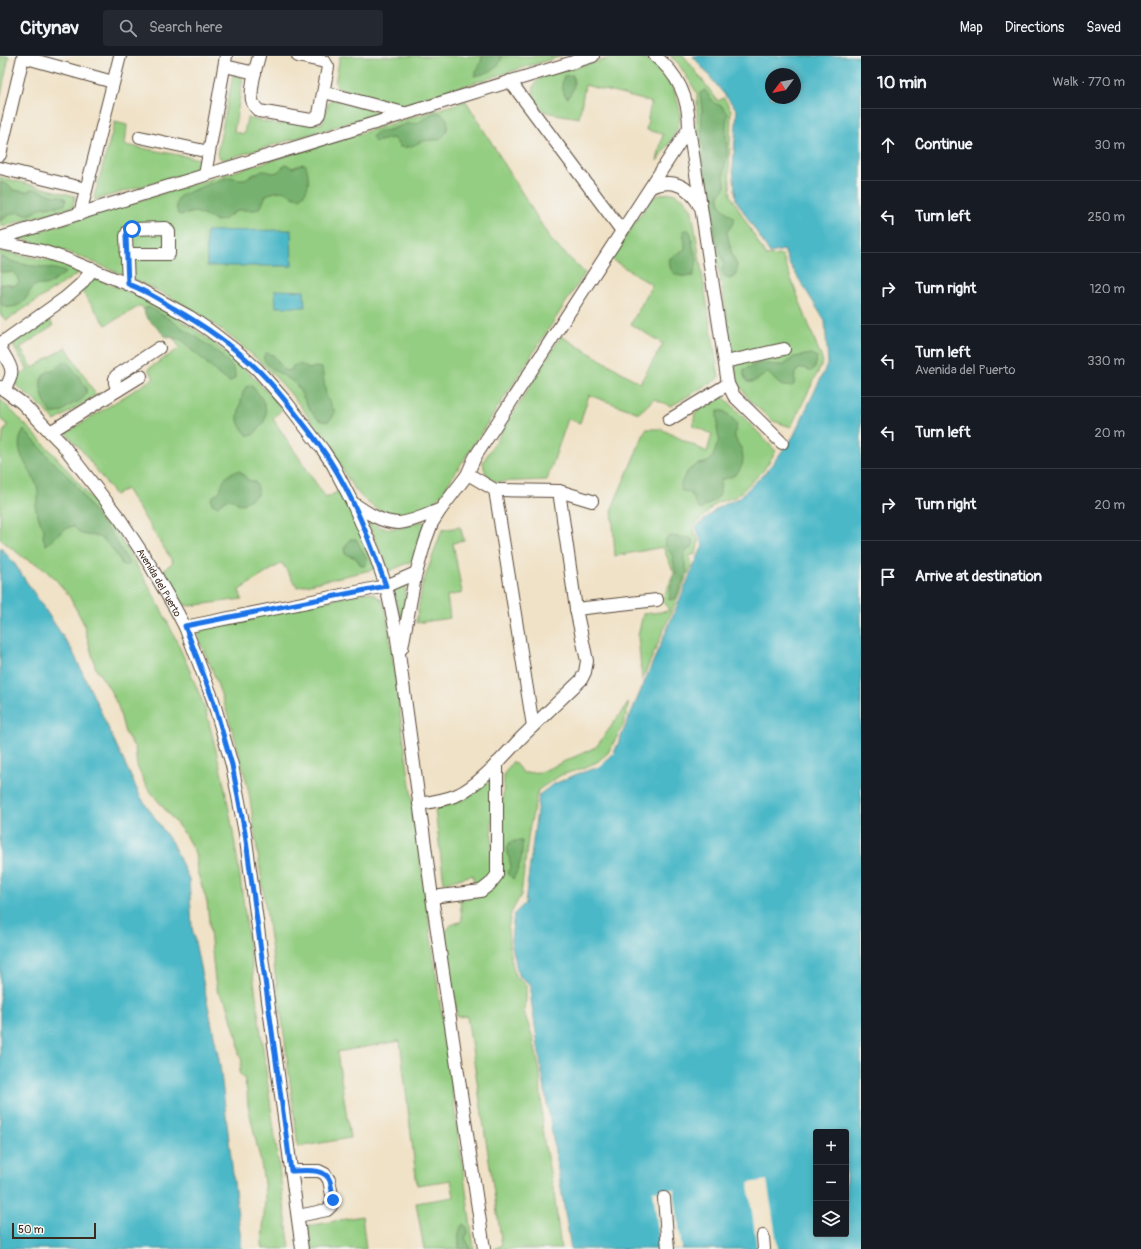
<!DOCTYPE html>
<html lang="en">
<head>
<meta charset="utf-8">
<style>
  body { margin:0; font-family:Pangolin,sans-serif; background:#242831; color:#f1f3f6 }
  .controls { position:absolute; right:12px; bottom:12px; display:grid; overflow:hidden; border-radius:4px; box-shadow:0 2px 6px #0003 }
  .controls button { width:36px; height:36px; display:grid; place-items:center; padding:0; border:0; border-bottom:1px solid #363941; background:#171b24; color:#f1f3f6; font:20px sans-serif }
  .compass { position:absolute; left:765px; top:12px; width:36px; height:36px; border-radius:50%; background:#171b24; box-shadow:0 2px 6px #0003; rotate:238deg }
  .scale { position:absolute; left:12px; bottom:10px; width:84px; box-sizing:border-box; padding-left:4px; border:2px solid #3b2a1e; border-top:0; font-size:11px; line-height:14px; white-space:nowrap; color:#3b2a1e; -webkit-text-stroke:3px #f6f6f2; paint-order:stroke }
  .stop { position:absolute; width:12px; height:12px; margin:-9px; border:3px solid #1a73e8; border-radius:50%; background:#fff }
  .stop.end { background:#1a73e8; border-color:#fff; box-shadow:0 1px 4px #0008 }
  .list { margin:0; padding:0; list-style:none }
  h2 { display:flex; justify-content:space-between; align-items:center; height:52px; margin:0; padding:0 16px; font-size:17px }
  h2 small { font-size:13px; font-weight:400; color:#9ea1a6 }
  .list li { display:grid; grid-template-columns:26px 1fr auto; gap:12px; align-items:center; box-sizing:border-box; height:72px; padding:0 16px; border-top:1px solid #363941 }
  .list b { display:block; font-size:15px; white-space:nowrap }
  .list p { margin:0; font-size:13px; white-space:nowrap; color:#9ea1a6 }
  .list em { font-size:13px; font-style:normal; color:#9ea1a6 }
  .icon { flex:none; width:22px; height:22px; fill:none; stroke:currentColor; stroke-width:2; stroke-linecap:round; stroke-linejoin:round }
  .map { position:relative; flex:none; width:861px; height:1193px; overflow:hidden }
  header { display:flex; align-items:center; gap:24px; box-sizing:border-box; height:56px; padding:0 20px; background:#171b24; border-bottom:1px solid #363941 }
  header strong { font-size:19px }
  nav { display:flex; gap:22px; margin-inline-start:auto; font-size:14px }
  .search { width:280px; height:36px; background:#242831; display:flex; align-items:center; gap:10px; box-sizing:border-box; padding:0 14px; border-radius:4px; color:#9ea1a6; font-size:15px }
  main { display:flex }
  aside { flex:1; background:#171b24 }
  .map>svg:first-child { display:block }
</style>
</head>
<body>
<header>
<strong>Citynav</strong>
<div class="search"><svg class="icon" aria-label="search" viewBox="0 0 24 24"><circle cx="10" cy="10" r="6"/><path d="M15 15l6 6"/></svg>Search here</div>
<nav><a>Map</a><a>Directions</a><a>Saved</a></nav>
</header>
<main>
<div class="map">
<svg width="861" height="1193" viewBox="0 0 861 1193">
  <rect width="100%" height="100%" fill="#f6f6f2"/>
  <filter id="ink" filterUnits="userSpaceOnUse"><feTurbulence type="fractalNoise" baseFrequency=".025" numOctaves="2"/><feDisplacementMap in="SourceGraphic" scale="8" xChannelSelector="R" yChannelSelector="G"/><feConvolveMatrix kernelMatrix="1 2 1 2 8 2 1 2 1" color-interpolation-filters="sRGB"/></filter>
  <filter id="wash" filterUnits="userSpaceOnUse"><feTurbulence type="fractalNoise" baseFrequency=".012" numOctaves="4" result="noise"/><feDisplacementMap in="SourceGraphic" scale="16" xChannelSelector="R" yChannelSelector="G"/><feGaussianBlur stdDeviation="0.9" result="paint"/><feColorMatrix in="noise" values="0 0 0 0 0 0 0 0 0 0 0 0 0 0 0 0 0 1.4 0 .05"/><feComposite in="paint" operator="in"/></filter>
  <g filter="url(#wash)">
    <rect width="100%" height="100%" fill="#f0e2c7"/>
    <path fill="#94ce82" stroke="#687c50" d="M0,0H9L0,43Z
      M340,0H562L421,43L404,49L338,32L335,27Z
      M618,0C623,0 628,0 633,0C637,0 641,3 645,4C662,11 669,20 675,37C677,44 681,53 680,61C678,78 666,92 657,105L663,78L646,74L651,46L585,29L579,62C570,60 551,58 544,55C535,49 529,34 537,25C539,22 545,20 548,19Z
      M670,0H684L718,45L724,42L731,54L729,116L731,140L766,200L782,199L823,306L791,371L773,365L752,347L738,328L696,77L697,62V37L678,7Z
      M233,18L243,22L234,76L244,78L247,62L281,69L283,60L322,68L329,45L332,43L376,55L375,59L223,104L220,102L217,98Z
      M466,45L551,184L585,217L441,439C426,454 416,461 393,457C389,456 383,456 379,454C354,441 345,416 331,393C322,379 311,364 301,351C270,309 218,267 172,242C148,229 123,219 98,208C85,203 72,197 59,193C45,189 31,186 17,182Z
      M115,66L127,69L125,89L200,103L202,109L198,114L95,144L94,141Z
      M0,121L75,140L73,151L0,171Z
      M672,137C683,141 686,144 692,155L719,322L671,350L654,343L639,357L589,339L580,367L568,363L547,424L495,426C487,421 484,415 483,406L561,280L640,327L663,288L631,268L652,229L611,203L650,144L660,138Z
      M0,195L56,206L80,216L7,264L0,259Z
      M94,223L99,224C113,230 128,235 141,242C193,268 247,308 282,353L273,363L326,442L339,435L355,464L375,513L297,531L282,507L239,534L242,543L190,550L185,549L181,545L164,514L173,506L126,433L115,439L83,396L66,377L154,322L148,313L180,292L164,268L140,250L106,269L80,233Z
      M49,262L53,270L20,292L33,312L66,291L96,339L55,365L41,350L11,325L28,314L12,288Z
      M724,341L776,395L763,415L736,441L716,447L694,470L695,477L699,484L696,498L689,500L692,509L642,624L638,580L643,558L669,555L663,543L674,517L663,491L615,500L612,452L646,373H661L707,396L712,378L693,370L695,357Z
      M0,343C30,373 59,402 85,435C134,496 172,568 200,640C208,659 212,679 217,698C232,758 240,820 248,881C262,985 276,1089 290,1193H263L262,1188L265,1145L264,1128L261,1107L248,1050L247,1035L244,1022L239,1017L242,1005L239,998L238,983L233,969L227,947L218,937L215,924L207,846L197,815L195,797L184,777L146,730L137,710L135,692L125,677L118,650L109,632L96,613L83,566L69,540L57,525L41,510L24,502L0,483V388H2L3,376L8,369L0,363Z
      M365,460C369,463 373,468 378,470C393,477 409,469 423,465L426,472L415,504L389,515Z
      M460,471L464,484L453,487L462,537L447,540L450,562L416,567L422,530L442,474Z
      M406,523L405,542L401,565L391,529Z
      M368,536C383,541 384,547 387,562L474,1193H424L416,1147L454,1141L451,1124L417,1129L400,985L337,996L350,1082L298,1091L285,985L249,737C239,693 226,650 210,608C207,600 197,585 198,576C199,574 200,573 201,571Z
      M629,646L624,668L608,697L597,706L581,713L561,719L538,734L529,775L521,839L511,857L508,873L510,899L515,920L526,929V943L524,956L533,982L540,1017L543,1080L554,1137L561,1193H494L502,1189L467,960L457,961L447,896L446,875L451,869L462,865L460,844L483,838L499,823L504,718L513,705L523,717L541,716L596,691Z
      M492,722V818C487,824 482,830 474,831L473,819L444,827L435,754C442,750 450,749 457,746C471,741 481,732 492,722Z
      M362,1160L366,1193H311L308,1170Z"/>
    <path fill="#77b170" stroke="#596e47" d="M482,0H502C500,14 486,18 474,20L481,6Z
      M573,19C575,29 574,35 567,42C561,34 561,29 564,20Z
      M705,34L715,48L721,49L728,58C724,72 727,86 727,100C726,106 724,112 724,119C724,123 726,127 725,131C724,135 722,136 719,138C718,150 724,155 734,161V166L727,176L732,199L737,209V215L735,220L730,223L724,220L722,214L724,207L715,183L713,145L710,138V132L703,107L702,101L704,95L701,82L702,56L700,37Z
      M433,57C435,57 437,56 439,57C451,60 450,76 441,82C436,85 429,84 423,85C414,88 411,93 400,91L393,82L375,86L372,81L376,76L388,74L406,68L418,67Z
      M286,108L292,112L303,108L306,109C309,122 311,133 300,142C292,141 292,139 285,136C279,134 272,137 266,139L261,151L256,154H238L223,164L217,165L195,156L183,159L178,158C176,152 175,145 180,140C182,138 225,122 229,121C234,121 239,124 244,123C251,121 257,115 264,115C269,115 272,118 277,116C280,115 283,110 286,108Z
      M0,127H5L14,134L26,136L32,133L38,134L55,140H61L66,143L65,149C58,151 51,150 43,151C39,152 36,156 32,158C26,160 20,155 14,157C9,158 4,163 0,165Z
      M688,173L691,178L693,191L697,203L696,210L693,220C679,222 667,218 670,202L685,193V187L683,175Z
      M0,201C4,201 5,203 9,204C14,206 21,208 27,209C41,211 54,212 67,216C55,223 51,231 36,229C31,232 31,234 28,239C23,249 15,252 4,251L0,246V230L1,228H7L13,230L19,227L17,221L13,216L7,217L0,216Z
      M149,251L171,264L191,278L197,281L202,285L218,296L232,310L235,316V322L230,326L220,320L199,300L190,293L182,284L165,280L149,264L145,259L144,253Z
      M266,297L273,299L284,314L290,315L293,310C300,307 303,309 309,313L315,311L322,312L326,339L335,356L332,362L327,366C324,365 321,365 318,363C309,357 302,336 295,327C291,325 288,322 284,320C275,314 268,312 263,302Z
      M812,298L817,301L815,312L810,316L805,312L799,313L795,317L794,329C780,334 777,325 768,317L753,326H747L744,320V313L761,307L778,309H784L794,301Z
      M62,306H68C71,311 85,328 86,332C87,336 85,341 82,343C79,346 74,347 71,349C62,354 64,358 51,357C45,349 34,325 46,317C48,315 50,315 52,314C56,312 59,309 62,306Z
      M251,329C261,340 272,354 262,369C259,373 256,376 253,379H247L240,370L238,365V359L243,336L246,331Z
      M718,355H724L733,363L737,369C736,373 734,377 735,381C736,385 739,389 741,392C745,402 743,415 733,420C729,422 725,422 721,424L720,438L716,443L700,454C692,446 696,436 682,435L680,430L685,419L689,414L698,408L704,407L710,405L713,400L719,384L717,372L718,367L717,361Z
      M24,374L43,394L48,401L74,426L99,464L111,477L130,508L123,510C118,500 107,483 96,480C92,479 89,480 86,479C80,478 77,474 73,470C61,473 57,482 46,489L43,481L44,473L40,466L35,450C36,448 38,445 38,442C41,418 7,399 24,374Z
      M240,415L248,424L255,426L258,432V438L243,448L237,447L233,443H227L217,450L212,448L211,442L220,435C221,428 226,419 233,416C234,416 239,415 240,415Z
      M671,480L690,482L694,486L692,491L687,494L684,499V505L686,511L687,516L675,543L669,544L671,530L676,518L672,499L665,489L666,482Z
      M350,483H356L368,505L363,511L359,507L356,502L345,498L344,493Z
      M516,785H522C523,798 520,812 513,823L507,816L511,811L507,792L510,786Z
      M463,1168L467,1171L468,1177L465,1182L468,1187L470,1193H460L459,1192C459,1183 457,1176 463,1168Z"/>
    <path fill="#4cb8c7" stroke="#447172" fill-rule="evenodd" d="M693,0H861V1193H571L541,1010L531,943V929L518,919L511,884L514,858L525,847L539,739L552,729L577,718L600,711L614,697L703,489L696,471L719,451L739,442L766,416L793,381L828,307L825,265L789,207L784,194L770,197L736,144L733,112L737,54ZM771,18H795V42H771ZM816,1076H846V1178H816Z
      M291,174L292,210H207L206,175Z
      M275,234L304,235L305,251H276Z
      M0,491L14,507L72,594L140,740L172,787L189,823L192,871L220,1009L242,1193H0Z"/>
    <path fill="#f0e2c7" d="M767,1124L778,1193H757L748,1127Z
      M674,1133L682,1193H660L653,1135Z"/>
  </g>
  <g filter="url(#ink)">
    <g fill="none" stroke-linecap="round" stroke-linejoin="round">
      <g stroke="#564637" stroke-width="14">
        <g id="minor">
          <path d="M259,0C256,10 250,34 252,44C253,49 255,51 259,55L311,64L316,62L319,58L328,11L325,6L298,0"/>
          <path d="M225,10L255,17"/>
          <path d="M510,25L622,175"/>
          <path d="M324,36L404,57"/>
          <path d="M689,72L728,328L734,340L782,387"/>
          <path d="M140,81L209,96"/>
          <path d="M0,99L23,1L113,26"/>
          <path d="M0,112L86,133"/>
          <path d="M205,119L226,0"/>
          <path d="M651,131C672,122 688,129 699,149"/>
          <path d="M80,158L120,0"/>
          <path d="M0,182L593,0"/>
          <path d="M0,187L42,195L66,203L135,231L190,261L209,274L239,297L257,313L287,347L323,394L333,409L352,446L374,496L386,530L396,576L432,841L484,1193"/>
          <path d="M126,198H169V176L166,172L132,173L128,175L126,180L128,228"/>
          <path d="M0,288L65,242L81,228L93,213"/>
          <path d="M0,292C11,311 17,314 4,334"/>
          <path d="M725,306L784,293"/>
          <path id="s1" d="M0,331L22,347L62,388L120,463L150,509L176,554L185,571L213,644L232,709L245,777L302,1193"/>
          <path d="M118,334C116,329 113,326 116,320L159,292"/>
          <path d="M669,364L728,328"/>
          <path d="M50,376L141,320"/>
          <path d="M467,419L473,421L495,434L533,670"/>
          <path d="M495,434L559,435L592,445"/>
          <path d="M353,447C366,456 382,467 399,467C413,466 428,458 441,453"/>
          <path d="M576,553L657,544"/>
          <path d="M185,571L386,530L416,517"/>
          <path d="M402,592L415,521L425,486L432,467L441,453L467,419L475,401L689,72C689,43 678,18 655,0"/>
          <path d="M419,748C432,746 445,744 457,739C478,730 503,701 519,684C539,664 560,644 581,624L585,616L587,605L576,553L559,435"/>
          <path d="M432,841L481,835L490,828L497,819V707"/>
          <path d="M291,1115H319L325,1118L329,1124L333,1144L331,1150L327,1154L298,1160"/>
          <path d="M664,1142L668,1193"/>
          <path d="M763,1180L764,1193"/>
        </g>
      </g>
      <use href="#minor" stroke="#fff" stroke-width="12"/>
    </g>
  </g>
  <g fill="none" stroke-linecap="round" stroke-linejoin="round" filter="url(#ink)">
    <path stroke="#1a73e8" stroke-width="5" d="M132,173L128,175L126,180L128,228C144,234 159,243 173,252C203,269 232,289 257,313C274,329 288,348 302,366C313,380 323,393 332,408C356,446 371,489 386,530L185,570L213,644L232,709L245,777L291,1115C303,1115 325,1111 330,1125C332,1131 332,1138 333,1144"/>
  </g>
  <g text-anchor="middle" stroke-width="3" stroke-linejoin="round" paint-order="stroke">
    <g font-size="10" fill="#3b2a1e" stroke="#f6f6f2">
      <text dy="4" stroke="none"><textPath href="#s1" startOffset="254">Avenida del Puerto</textPath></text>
    </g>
  </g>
</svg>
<div class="controls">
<button>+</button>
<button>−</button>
<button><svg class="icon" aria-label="layers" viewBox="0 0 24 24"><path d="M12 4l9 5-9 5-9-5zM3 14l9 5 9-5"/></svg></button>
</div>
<svg class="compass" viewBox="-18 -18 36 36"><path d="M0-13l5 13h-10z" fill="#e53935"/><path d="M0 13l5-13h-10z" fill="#9ea1a6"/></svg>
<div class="scale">50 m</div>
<div class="stop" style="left:132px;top:173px"></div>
<div class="stop end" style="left:333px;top:1144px"></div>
</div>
<aside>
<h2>10 min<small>Walk · 770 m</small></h2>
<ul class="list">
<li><svg class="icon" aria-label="ahead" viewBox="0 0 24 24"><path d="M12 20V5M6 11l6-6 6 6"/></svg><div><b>Continue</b></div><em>30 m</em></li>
<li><svg class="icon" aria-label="left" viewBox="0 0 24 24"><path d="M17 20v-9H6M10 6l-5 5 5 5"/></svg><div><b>Turn left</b></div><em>250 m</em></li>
<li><svg class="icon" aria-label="right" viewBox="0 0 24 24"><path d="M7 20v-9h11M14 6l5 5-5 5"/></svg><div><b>Turn right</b></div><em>120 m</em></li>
<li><svg class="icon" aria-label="left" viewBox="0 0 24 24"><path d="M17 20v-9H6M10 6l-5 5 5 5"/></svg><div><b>Turn left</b><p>Avenida del Puerto</p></div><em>330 m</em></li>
<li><svg class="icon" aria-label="left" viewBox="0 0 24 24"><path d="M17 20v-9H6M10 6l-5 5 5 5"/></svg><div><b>Turn left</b></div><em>20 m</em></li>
<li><svg class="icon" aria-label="right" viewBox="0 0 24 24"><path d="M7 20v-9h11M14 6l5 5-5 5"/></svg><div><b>Turn right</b></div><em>20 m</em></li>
<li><svg class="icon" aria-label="arrive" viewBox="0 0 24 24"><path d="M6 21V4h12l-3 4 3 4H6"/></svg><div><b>Arrive at destination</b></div></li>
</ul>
</aside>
</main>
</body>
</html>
